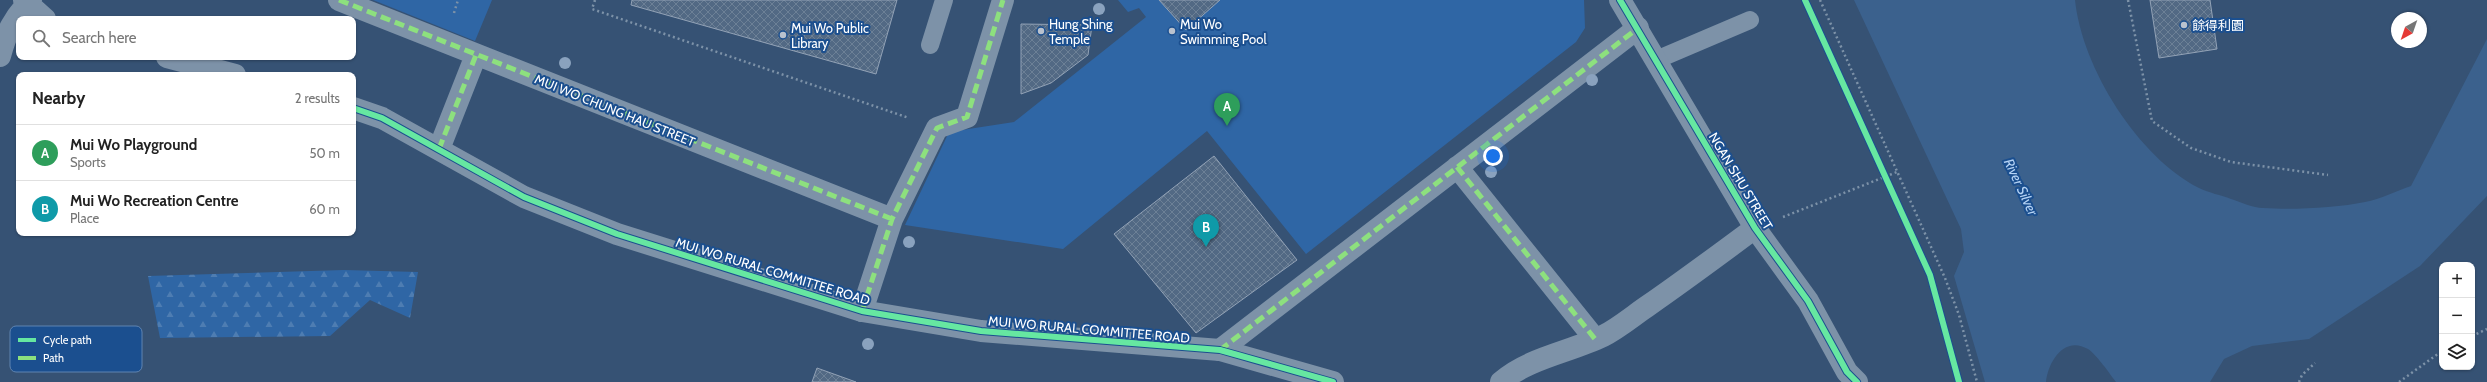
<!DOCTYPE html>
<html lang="en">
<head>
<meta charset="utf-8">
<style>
  body { margin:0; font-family:Cabin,"Noto Sans TC",sans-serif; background:#f2f2f2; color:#222 }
  .controls { position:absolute; right:12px; bottom:12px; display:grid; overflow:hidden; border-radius:8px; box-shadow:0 1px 3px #0004 }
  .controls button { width:36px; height:36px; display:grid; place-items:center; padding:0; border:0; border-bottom:1px solid #e0e0e0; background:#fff; color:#222; font:20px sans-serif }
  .compass { position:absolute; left:2391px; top:12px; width:36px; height:36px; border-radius:50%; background:#fff; box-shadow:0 1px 3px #0004; rotate:220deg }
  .you { position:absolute; left:1493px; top:156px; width:14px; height:14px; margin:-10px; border:3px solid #fff; border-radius:50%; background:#1a73e8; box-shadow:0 0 0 6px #1a73e833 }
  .badge { display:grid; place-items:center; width:26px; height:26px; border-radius:50%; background:#2563eb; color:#fff; font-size:13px; font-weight:700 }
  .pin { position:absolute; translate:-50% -33px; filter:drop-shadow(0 1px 2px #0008) }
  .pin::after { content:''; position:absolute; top:21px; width:14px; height:12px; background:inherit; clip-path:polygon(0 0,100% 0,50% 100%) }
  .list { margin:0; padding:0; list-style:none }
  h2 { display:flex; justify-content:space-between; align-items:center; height:52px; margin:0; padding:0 16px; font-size:17px }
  h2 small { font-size:13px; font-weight:400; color:#767676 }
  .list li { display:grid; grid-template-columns:26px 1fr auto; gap:12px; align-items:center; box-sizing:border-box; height:56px; padding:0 16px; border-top:1px solid #e0e0e0 }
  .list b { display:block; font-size:15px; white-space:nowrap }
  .list p { margin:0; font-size:13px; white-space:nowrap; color:#767676 }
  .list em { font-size:13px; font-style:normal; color:#767676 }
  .icon { flex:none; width:22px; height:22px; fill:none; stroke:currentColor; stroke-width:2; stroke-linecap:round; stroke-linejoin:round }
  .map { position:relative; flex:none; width:2487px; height:382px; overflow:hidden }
  .search { position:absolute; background:#fff; box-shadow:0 1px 3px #0004; left:16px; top:16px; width:340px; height:44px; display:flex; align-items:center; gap:10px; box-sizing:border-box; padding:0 14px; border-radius:8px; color:#767676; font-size:15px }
  .panel { position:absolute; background:#fff; box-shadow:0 1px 3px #0004; left:16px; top:72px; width:340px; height:164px; border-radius:8px }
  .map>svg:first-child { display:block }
</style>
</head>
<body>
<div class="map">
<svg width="2487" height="382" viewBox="0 0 2487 382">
  <defs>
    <pattern id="forest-firs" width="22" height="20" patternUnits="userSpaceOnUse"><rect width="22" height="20" fill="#2f66a5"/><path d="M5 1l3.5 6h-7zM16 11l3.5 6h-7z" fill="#4e7db2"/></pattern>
    <pattern id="building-cross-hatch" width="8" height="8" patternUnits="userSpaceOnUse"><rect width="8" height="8" fill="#526984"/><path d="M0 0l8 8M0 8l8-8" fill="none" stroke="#6c8096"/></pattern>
  </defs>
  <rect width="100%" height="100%" fill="#365274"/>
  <path fill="#2f66a5" d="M373,0H492L475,41Z
    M1118,0H1584L1585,28L1576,42L1306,254L1207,131L1063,249L905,225L949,132L1014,122L1146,17L1139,8L1128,12Z"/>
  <path fill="url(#forest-firs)" d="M344,270L418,272L410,318L370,300L330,336L160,338L148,276Z"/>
  <path fill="#3b618d" d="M1854,0H2075C2082,68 2138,157 2199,188C2209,193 2221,195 2231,199C2241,202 2253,208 2263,208C2292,210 2337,208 2365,202C2381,199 2396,191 2411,186L2487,39V196L2420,266L2309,339L2252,346L2224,359L2210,382H2116C2110,374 2096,354 2088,349C2064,335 2048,362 2046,382H1985L1954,276L1964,252L1961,229Z"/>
  <path fill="url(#building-cross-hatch)" stroke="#92a2b6" d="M632,0H897L876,74L631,5Z
    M1159,0H1220L1186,30Z
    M2150,0H2210L2217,49L2159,58Z
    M1021,24L1092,25L1088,55L1051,83L1021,94Z
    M1214,156L1297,260L1196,333L1114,234Z
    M817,368L856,382H812Z"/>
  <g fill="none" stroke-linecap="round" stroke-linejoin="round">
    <path stroke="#7d92a8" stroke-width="2.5" stroke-dasharray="2 3" stroke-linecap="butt" d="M595,0L592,9L909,118
      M1820,0L1945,278L1959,315L1977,382
      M2128,0L2152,121L2191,148L2231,162L2328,175
      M454,13L458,0
      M1783,217L1897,172
      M2472,336L2487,329
      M2299,382L2302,375L2315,363
      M2399,382L2442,351"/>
    <path stroke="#7d92a8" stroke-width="18" d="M930,45L944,0
      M1656,60L1750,20"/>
    <path stroke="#7d92a8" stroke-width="22" d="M339,0L892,219
      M439,149L476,55
      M1457,167L1595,339
      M862,311L892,219L937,128L967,117L1003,0
      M1220,350L1638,28"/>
    <path stroke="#7d92a8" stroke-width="22" d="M24,0L45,19
      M1620,0L1755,228L1808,301L1847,372L1857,382
      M0,56C6,33 14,17 31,0
      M167,57L235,75
      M353,108L382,118L524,197L617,234L862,311L981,331L1220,350L1333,382
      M1501,382C1528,358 1570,352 1603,336C1619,328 1634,315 1649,305C1685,280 1720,254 1755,228"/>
    <path stroke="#8de07e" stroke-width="5" stroke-dasharray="10 5" stroke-linecap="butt" d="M339,0L892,219
      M439,149L476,55
      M1457,167L1595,339
      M862,311L892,219L937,128L967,117L1003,0
      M1220,350L1638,28"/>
    <g stroke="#1b4f8f" stroke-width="8">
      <path id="cycleway" d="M1620,0L1755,228L1808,301L1847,372L1857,382
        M1805,0L1930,275L1959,382
        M353,108L382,118L524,197L617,234L862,311L981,331L1220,350L1333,382"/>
    </g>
    <use href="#cycleway" stroke="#66e7a1" stroke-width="6"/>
  </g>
  <g fill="#8aa2be">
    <circle cx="1099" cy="9" r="6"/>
    <circle cx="565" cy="63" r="6"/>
    <circle cx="1592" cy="80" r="6"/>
    <circle cx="1491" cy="172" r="6"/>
    <circle cx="909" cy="242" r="6"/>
    <circle cx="868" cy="344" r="6"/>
  </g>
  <g fill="#b9c2ce" stroke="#1b4f8f" stroke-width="1.5">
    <circle cx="2184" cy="25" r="4"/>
    <circle cx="1041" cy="31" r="4"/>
    <circle cx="1172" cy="31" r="4"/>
    <circle cx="783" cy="35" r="4"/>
  </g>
  <g text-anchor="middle" stroke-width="4" stroke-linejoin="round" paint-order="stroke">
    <g font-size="13" fill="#fff" stroke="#1b4f8f" text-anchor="start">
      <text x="1049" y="29">Hung Shing<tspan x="1049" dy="15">Temple</tspan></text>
      <text x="1180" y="29">Mui Wo<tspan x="1180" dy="15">Swimming Pool</tspan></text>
      <text x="2192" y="30">餘得利園</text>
      <text x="791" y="33">Mui Wo Public<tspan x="791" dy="15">Library</tspan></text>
    </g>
    <g font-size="13" fill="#fff" stroke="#1b4f8f">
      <text transform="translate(615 110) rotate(22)" y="5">MUI WO CHUNG HAU STREET</text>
      <text transform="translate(1741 181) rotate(59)" y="5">NGAN SHU STREET</text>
      <text transform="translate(773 271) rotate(17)" y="5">MUI WO RURAL COMMITTEE ROAD</text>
      <text transform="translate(1089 329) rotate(5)" y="5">MUI WO RURAL COMMITTEE ROAD</text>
    </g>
    <g font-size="14" font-style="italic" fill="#b5d3f5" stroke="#1b4f8f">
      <text transform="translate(2021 187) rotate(65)" y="5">River Silver</text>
    </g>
  </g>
  <rect x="10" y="326" width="132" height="46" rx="6" fill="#1b4f8f" stroke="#5f84b1" stroke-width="1"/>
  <rect x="18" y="338" width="18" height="4" fill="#66e7a1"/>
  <rect x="18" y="356" width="18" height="4" fill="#8de07e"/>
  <g font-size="11" fill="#fff">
    <text x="43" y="344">Cycle path</text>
    <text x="43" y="362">Path</text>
  </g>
</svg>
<div class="controls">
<button>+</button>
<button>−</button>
<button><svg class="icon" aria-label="layers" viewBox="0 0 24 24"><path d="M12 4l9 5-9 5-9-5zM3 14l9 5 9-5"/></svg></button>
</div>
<svg class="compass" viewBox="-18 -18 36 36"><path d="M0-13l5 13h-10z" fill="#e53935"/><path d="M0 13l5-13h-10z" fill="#767676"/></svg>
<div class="you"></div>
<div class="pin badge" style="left:1227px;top:126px;background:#2e9e5b">A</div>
<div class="pin badge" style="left:1206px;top:247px;background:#0f9aa8">B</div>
<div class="search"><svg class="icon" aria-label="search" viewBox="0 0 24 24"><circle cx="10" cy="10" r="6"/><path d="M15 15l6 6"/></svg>Search here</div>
<section class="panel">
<h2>Nearby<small>2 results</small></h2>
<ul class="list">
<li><span class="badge" style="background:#2e9e5b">A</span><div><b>Mui Wo Playground</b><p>Sports</p></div><em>50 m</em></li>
<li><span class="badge" style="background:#0f9aa8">B</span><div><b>Mui Wo Recreation Centre</b><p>Place</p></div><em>60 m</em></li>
</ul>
</section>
</div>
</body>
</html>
